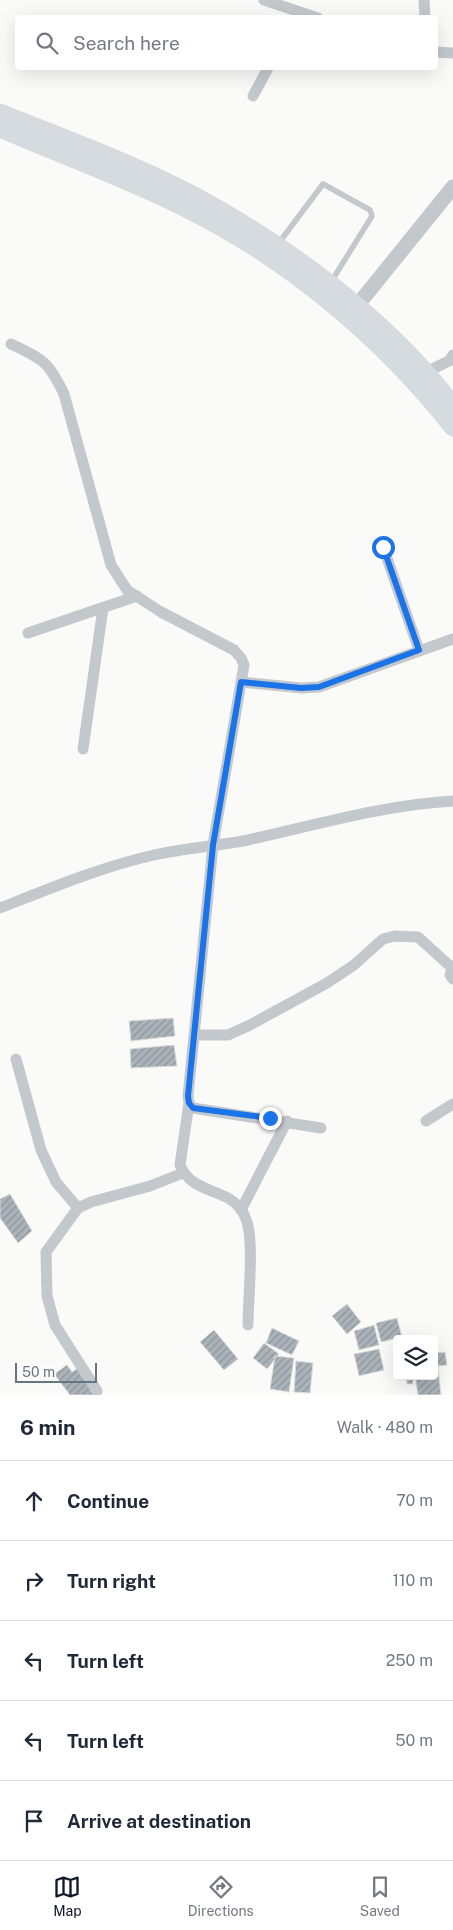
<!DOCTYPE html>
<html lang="en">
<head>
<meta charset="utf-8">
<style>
  body { margin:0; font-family:"Public Sans",sans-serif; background:#f2f2f3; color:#1f2937 }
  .controls { position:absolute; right:15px; bottom:15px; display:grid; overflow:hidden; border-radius:5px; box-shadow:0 5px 20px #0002 }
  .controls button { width:45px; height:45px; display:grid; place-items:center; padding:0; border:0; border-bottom:1px solid #e0e1e3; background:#fff; color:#1f2937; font:25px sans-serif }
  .scale { position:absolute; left:15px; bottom:12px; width:82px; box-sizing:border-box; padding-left:5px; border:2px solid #657683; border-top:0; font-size:14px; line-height:18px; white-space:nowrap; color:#657683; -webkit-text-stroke:4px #fff; paint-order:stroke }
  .stop { position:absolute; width:15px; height:15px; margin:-11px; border:4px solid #1a73e8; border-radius:50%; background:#fff }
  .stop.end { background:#1a73e8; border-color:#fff; box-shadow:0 1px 5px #0008 }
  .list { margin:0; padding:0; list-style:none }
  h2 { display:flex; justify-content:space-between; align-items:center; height:65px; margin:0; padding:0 20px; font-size:21px }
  h2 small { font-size:16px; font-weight:400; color:#747a83 }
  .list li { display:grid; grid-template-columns:32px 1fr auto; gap:15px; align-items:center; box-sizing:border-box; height:80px; padding:0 20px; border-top:1px solid #e0e1e3 }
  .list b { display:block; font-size:19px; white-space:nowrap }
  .list em { font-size:16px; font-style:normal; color:#747a83 }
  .icon { flex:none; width:28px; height:28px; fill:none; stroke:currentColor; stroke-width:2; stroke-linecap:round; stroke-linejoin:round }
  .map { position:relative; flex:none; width:453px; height:1395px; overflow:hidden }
  .search { position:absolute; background:#fff; box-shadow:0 5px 20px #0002; left:15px; right:15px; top:15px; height:55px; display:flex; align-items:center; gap:12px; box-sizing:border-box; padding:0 18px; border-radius:5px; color:#747a83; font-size:19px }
  .sheet { height:465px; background:#fff }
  nav { display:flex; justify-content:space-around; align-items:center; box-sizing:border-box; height:70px; border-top:1px solid #e0e1e3; background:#fff; font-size:14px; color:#747a83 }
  nav a { display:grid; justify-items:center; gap:2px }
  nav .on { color:#111827 }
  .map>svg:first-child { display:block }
</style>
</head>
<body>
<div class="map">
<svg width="453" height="1395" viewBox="0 0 453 1395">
  <defs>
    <pattern id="building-hatch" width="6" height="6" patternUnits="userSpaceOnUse" patternTransform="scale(1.25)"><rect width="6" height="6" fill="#aab3b9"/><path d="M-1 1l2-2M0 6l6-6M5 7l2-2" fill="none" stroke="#8e969c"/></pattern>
  </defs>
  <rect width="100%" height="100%" fill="#fafaf8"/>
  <path fill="url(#building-hatch)" stroke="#dcdcda" d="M173,1018L175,1036L131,1041L129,1021Z
    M174,1045L177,1066L131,1068L130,1049Z
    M10,1194L32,1231L18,1243L0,1218V1199Z
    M347,1304L361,1322L347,1334L332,1316Z
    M397,1318L402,1337L381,1342L376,1323Z
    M374,1325L379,1345L359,1350L354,1331Z
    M272,1328L299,1341L292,1355L266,1343Z
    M214,1330L238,1359L224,1370L200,1342Z
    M264,1343L279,1354L267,1369L253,1358Z
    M379,1349L384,1370L359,1376L354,1354Z
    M445,1352L447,1365L437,1366L435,1353Z
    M275,1356L294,1358L289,1392L270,1389Z
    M296,1361L313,1363L310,1393L294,1392Z
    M67,1365L72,1372L80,1367L98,1395H70L54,1374Z
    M438,1369L441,1395H418L415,1376H434V1370Z
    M406,1376H413V1384H407Z"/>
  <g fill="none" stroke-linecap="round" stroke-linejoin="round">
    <path stroke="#c3c8cc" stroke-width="5.5" d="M278,244L323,184L370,210L372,216L331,282"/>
    <path stroke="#c3c8cc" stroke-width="11" d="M264,0L318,18
      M424,0L425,18
      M436,52L453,53
      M253,96L268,68
      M11,344C44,360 48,361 64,394L111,565L127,590L161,612L234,650L241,658L244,665L213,845L188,1096L189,1103L193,1108L321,1128
      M424,373L449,361L453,355
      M383,547L419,650
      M28,633L137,596
      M241,682L301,688L319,687L453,639
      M83,749L103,608
      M0,908C51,888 101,867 154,855C185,848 217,846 248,840C316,825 383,805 453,801
      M453,966L450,975L453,979
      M194,1035H228L250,1025L327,983L354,965L383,939L395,936L418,937L451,967
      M16,1059L41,1150L56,1182L78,1208
      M189,1103L180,1165C189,1187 209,1188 228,1198C237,1203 244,1212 247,1222C254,1245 248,1299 248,1325
      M426,1121L453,1104
      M241,1210L287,1121
      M97,1391L55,1325L47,1296L46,1252L78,1208L91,1202L150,1186L183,1173"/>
    <path stroke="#c3c8cc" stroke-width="15" d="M356,307L453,187"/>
    <path stroke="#d6dbdf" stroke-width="19" d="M0,113C64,139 131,163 192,195C286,245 388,320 453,406
      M0,128C62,155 127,178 188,209C290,260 383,338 453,427"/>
  </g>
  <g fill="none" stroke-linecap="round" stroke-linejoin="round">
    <path stroke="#1a73e8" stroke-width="6" d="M270,1118L193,1108L189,1103L188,1096L213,845L241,682L301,688L319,687L419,650L383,547"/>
  </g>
</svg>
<div class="controls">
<button><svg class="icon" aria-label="layers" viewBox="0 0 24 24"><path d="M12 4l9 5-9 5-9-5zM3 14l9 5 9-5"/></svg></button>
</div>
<div class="scale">50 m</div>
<div class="stop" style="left:383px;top:547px"></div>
<div class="stop end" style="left:270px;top:1118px"></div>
<div class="search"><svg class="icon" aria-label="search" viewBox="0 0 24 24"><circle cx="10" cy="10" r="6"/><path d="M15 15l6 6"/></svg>Search here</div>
</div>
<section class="sheet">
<h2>6 min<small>Walk · 480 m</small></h2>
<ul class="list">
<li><svg class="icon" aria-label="ahead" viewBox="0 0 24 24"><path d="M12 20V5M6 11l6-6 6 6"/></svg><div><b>Continue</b></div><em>70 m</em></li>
<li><svg class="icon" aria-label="right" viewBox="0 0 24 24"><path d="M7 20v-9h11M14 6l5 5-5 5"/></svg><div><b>Turn right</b></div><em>110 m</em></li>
<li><svg class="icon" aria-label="left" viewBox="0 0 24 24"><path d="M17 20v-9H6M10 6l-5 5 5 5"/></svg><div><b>Turn left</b></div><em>250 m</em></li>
<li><svg class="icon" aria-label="left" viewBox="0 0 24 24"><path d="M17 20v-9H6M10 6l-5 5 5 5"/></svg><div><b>Turn left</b></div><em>50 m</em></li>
<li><svg class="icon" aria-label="arrive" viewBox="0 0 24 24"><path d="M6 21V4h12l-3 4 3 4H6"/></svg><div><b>Arrive at destination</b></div></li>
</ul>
</section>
<nav>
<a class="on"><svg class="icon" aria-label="map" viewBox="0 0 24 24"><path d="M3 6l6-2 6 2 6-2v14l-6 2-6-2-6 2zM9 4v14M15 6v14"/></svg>Map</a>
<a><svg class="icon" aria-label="directions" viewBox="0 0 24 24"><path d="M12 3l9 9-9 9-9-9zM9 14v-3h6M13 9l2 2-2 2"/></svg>Directions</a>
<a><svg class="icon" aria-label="saved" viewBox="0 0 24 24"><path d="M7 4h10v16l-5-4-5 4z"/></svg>Saved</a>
</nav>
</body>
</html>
